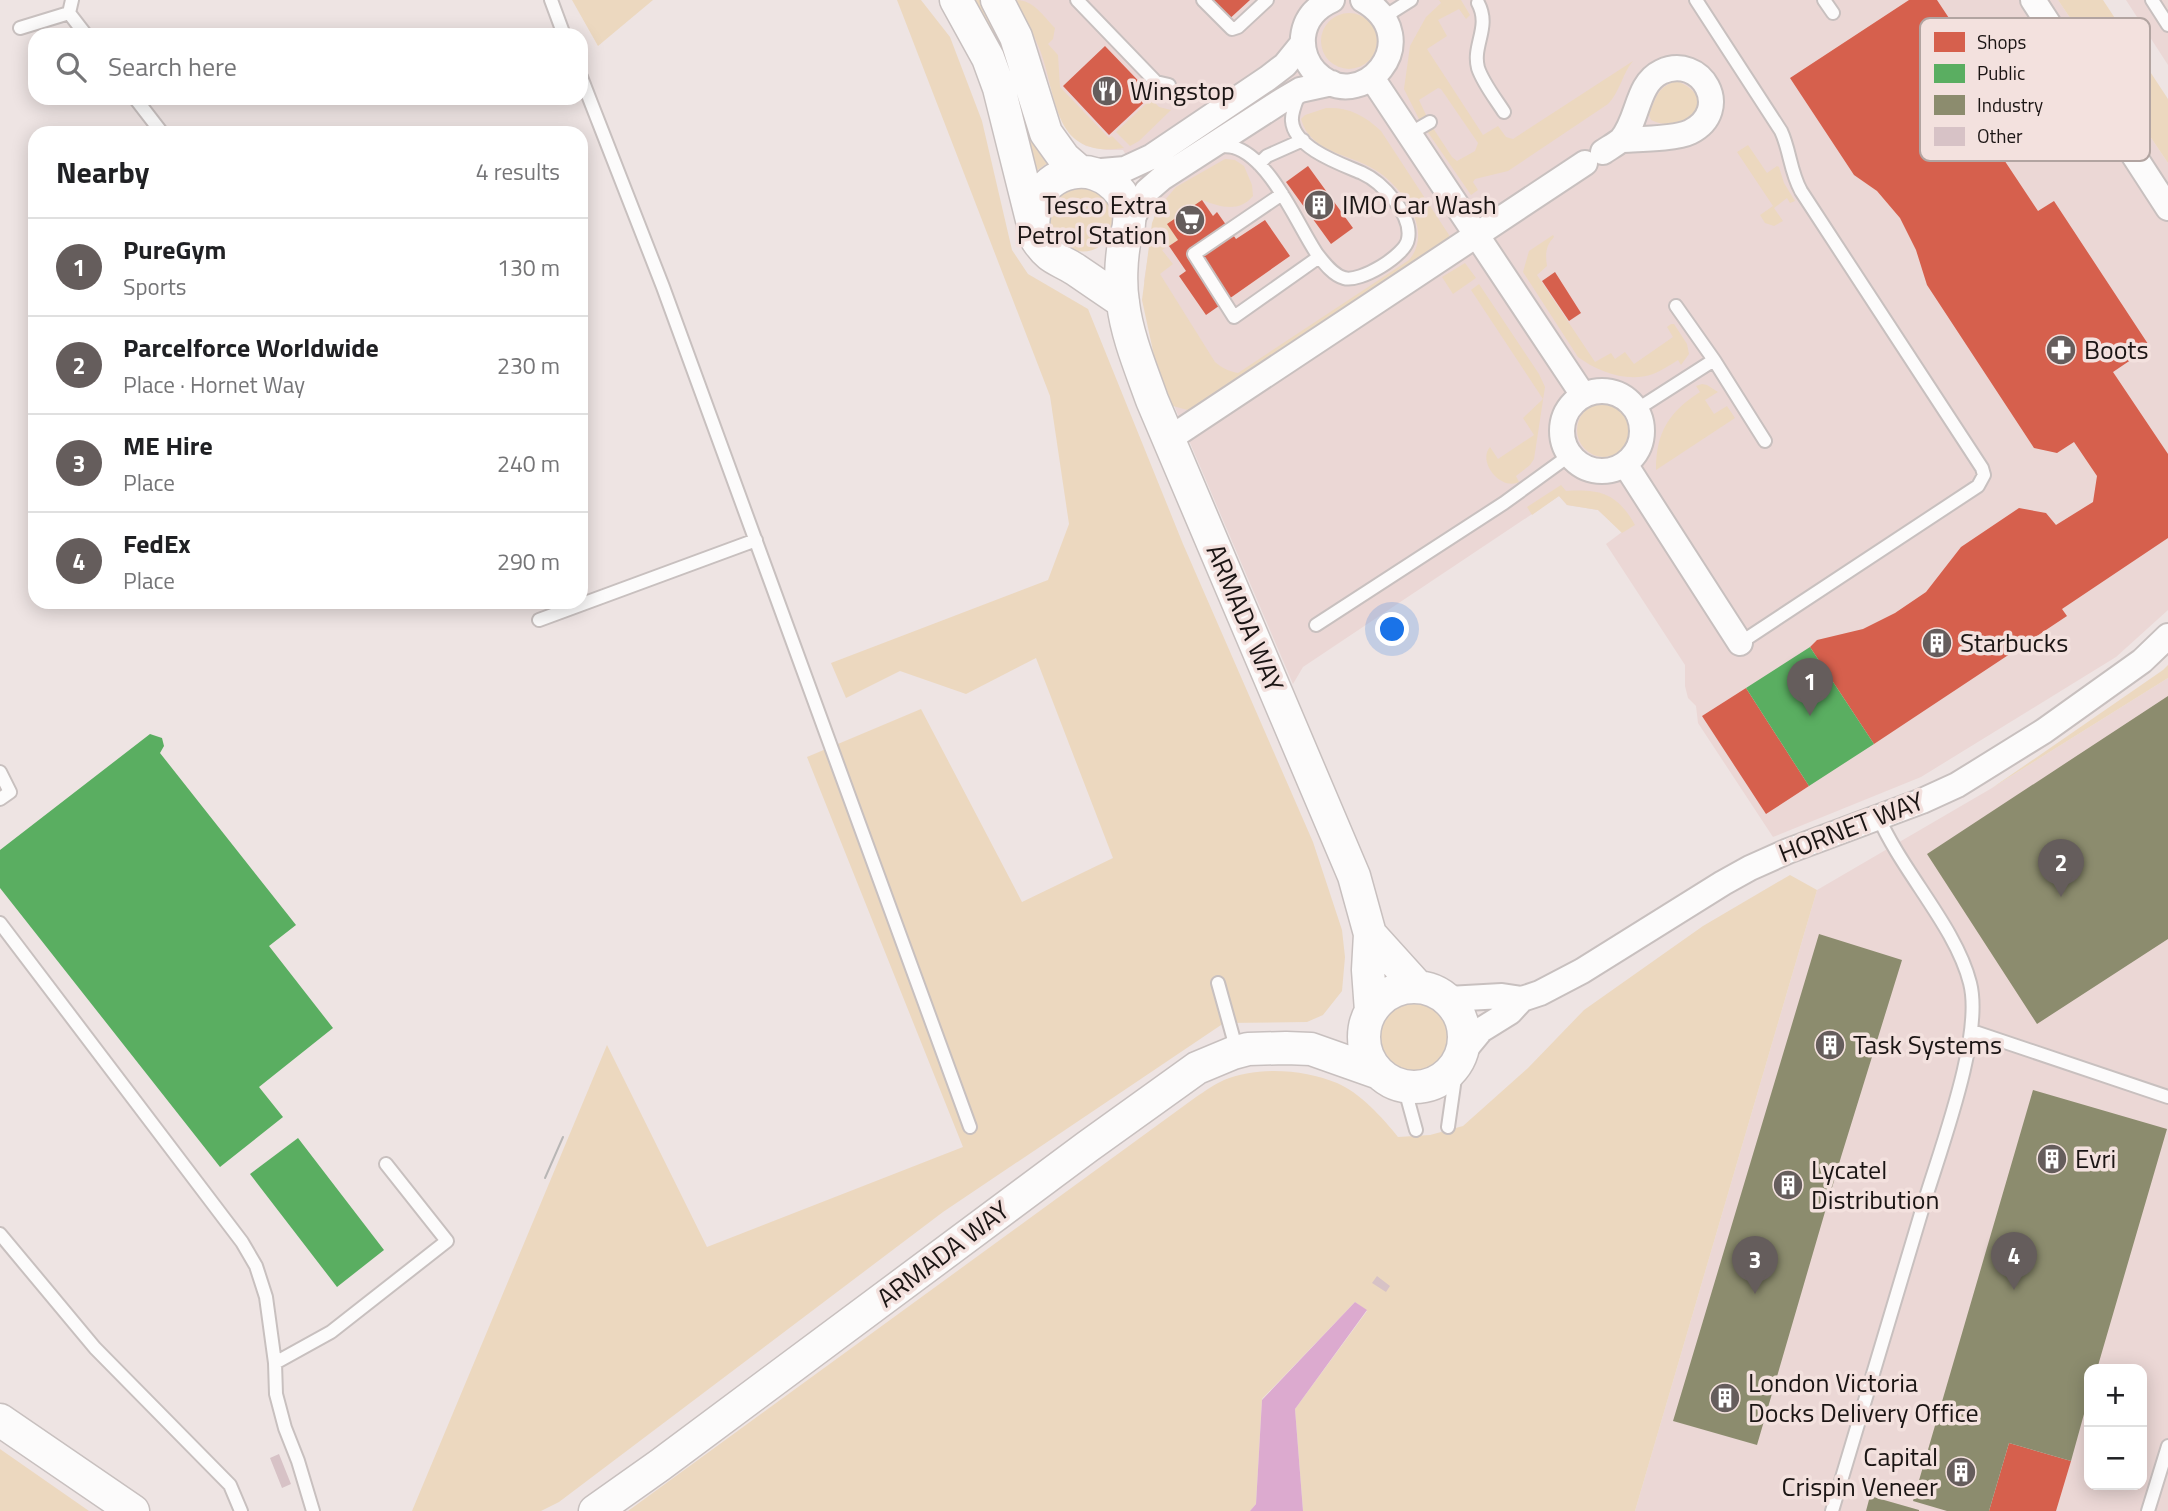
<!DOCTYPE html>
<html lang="en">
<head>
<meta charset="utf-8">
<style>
  body { margin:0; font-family:"Titillium Web",sans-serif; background:#f2f2f2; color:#202124 }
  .controls { position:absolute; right:21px; bottom:21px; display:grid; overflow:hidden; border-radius:14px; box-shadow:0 4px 18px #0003 }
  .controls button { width:63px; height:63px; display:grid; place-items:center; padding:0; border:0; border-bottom:2px solid #e0e0e0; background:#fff; color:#202124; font:35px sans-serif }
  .you { position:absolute; left:1393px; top:630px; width:24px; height:24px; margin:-18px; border:5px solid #fff; border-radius:50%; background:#1a73e8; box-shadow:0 0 0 10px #1a73e833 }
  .badge { display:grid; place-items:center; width:46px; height:46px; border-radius:50%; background:#655d5c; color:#fff; font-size:23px; font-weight:700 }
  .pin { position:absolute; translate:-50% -58px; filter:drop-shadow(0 2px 4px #0008) }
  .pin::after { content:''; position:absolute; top:37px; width:24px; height:21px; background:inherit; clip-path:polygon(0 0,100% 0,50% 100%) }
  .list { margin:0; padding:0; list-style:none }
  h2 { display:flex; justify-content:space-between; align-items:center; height:91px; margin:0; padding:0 28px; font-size:30px }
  h2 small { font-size:23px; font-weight:400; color:#757577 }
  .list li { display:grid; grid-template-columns:46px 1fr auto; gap:21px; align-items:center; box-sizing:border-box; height:98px; padding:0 28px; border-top:2px solid #e0e0e0 }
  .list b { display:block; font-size:26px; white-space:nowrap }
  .list p { margin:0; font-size:23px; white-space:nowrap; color:#757577 }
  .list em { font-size:23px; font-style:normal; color:#757577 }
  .icon { flex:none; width:38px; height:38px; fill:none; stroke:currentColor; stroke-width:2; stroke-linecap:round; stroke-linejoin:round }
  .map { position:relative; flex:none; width:2168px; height:1511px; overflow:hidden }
  .search { position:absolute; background:#fff; box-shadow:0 4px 18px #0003; left:28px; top:28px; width:560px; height:77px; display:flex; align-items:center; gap:18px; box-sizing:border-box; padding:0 24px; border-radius:21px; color:#757577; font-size:26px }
  .panel { position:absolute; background:#fff; box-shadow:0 4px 18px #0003; left:28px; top:126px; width:560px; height:483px; border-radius:21px }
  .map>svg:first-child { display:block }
</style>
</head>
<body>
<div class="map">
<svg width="2168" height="1511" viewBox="0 0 2168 1511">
  <rect width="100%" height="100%" fill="#eee4e3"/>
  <path fill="#ebd7d5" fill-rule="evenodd" d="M1016,0H2058L2168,163V610L2116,657L1921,777L1773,837L1698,723L1696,706L1688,698L1685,686V665L1606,544L1622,532L1598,510L1567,505L1559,496L1303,667L1293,684L1173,403L1144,281L1156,207L1123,150H1106L1086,146L1069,133Z
    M2126,0H2168V65Z
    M2168,678V1511H1635L1817,890L1992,788ZM2089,1369H2142V1485H2089Z"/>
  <path fill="#ecd8bf" d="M572,0H653L598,46Z
    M897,0H921L950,37L982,121L1012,250L1028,274L1088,309L1183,544L1313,842L1342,930L1345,957L1342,991L1323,1015L1307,1022L1224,1023L943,1212L559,1502L541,1511H412L607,1045L707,1247L963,1147L807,757L921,709L1022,902L1113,858L1036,658L966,694L900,671L846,698L831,663L1048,580L1069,524L1050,396Z
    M970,0H980L1007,49L1052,160L1032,174Z
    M1016,0C1034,0 1043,16 1055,28L1053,39L1048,44L1058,55L1060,87L1109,138L1112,136L1124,148C1052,159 1058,98 1040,50C1033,33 1024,16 1016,0Z
    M1439,0H1461L1470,15L1466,19L1459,9L1438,20L1447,36L1427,49L1483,135L1498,126L1506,137L1513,139L1633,61C1622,74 1620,92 1608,104L1508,171L1475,179L1473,182L1478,190L1471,195L1427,131L1433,128L1452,157L1457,161L1475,151L1478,143L1441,89L1438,88L1419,100L1427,117L1420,121L1404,89L1410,46L1426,17L1441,3Z
    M2058,0H2103L2168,99V163Z
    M1321 41a28 28 0 1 1 56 0a28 28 0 1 1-56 0Z
    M1677,81C1722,99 1687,137 1651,120L1649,115C1656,97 1658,86 1677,81Z
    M1151,99L1159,107L1171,110L1139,141L1130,146L1116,132Z
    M1326,108C1349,107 1364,115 1381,131L1451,238L1203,402L1188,410L1169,405L1158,374L1142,300L1152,223L1158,208L1176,187L1225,159L1235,160L1244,166L1252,185L1253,196C1239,213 1220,207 1202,200L1178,240L1162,250L1173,264L1160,274L1215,362C1222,368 1228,371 1238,373L1409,260C1433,232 1405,191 1380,173C1355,154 1311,155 1301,119L1305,115Z
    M1748,145L1767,173L1777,166L1779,167L1784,183L1795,201L1790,203L1787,198L1774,208L1783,221L1774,226L1765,223L1760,215L1773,206L1737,152Z
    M1090,185C1096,189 1108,196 1111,202C1116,210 1115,221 1112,229C1099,269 1041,252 1051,207C1055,188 1074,187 1090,185Z
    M1553,235L1554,237C1546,245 1545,254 1547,266L1537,275L1595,362L1611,353L1615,359L1625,352L1634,364L1673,337L1667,327L1671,324H1674L1687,344L1689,354L1681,365L1678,360C1670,365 1661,371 1653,374C1628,383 1598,372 1578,357L1523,272L1529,251Z
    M1465,263L1476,278L1453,294L1442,277Z
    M1479,284L1539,374L1545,387L1534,459L1530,465L1516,476L1519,482C1501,491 1477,462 1490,447L1498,459L1534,435L1523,418L1543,399L1471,290Z
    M1702,384L1707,385L1718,392L1705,400L1714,414L1727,406L1735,418L1656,470C1656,432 1669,412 1700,392L1696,386Z
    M1577 430a27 27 0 1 1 54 0a27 27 0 1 1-54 0Z
    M1561,485L1566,491C1600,489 1617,493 1635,525L1622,533L1598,510L1567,505L1559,496L1532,515L1527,507Z
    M2168,665V678L1992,788L2163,670Z
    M1790,875L1817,890L1635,1511H1303L1295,1409L1367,1311L1355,1302L1262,1399L1256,1504L1250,1511H628L1196,1097C1205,1091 1215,1084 1224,1080C1256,1066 1305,1069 1337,1083C1359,1092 1383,1118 1398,1137L1430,1135L1463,1126L1528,1068L1584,1010L1703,926Z
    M1379 1037a36 36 0 1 1 72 0a36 36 0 1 1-72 0Z
    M0,1449L89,1511H0Z"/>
  <path fill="#dcaacf" d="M1355,1302L1367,1310L1295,1409L1303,1511H1250L1256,1504L1262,1400Z"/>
  <path fill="#d6604d" d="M1206,0H1250L1226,22Z
    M1909,0H1937L1992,83L1965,101L2038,211L2054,201L2150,347L2113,372L2168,454V538L2062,609L2067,616L1874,744L1810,647L1817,640L1863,629L1895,613L1926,592L1961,547L2019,508L2046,513L2056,525L2093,502L2097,476L2074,442L2057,453L2034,448L1927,285L1916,250L1900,218L1877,191L1854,175L1790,78Z
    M1105,46L1152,95L1109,135L1063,86Z
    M1308,166L1353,228L1331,244L1286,182Z
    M1202,200L1213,216L1217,212L1236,239L1265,220L1290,256L1206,315L1179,276L1186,271L1169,246L1178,240L1167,224Z
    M1555,272L1581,313L1569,321L1542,281Z
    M1746,688L1809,786L1766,814L1702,716Z
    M2009,1443L2071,1461L2056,1511H1989Z"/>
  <path fill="#5aae61" d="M1810,647L1874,744L1809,786L1746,688Z
    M150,734L162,738L164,746L160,753L296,925L269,946L333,1028L259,1087L283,1117L220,1167L0,888V850Z
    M298,1138L384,1250L337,1287L250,1174Z"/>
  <path fill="#8c8c6e" d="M2168,696V939L2037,1024L1927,854Z
    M1819,934L1902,960L1841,1157L1757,1445L1673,1421Z
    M2033,1090L2167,1129L2097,1369H2089V1396L2071,1461L2009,1443L1989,1511H1947L1913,1501Z
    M1870,1496L1919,1510V1511H1866Z"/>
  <path fill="#d7c2c6" d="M1377,1276L1390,1286L1386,1292L1372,1283Z
    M279,1454L291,1484L282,1488L270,1458Z"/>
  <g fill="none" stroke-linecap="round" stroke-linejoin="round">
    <g stroke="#c8c0bf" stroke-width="16">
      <path id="service" d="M551,0L564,35
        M1077,0L1156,82L1169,85
        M1203,0L1232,29L1238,27L1267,0
        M1696,0L1781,131C1790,150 1790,171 1801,191L1982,468L1984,475L1978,486L1740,643
        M1824,0L1833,13
        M2152,0L2168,25
        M1478,3C1491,27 1472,45 1478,68C1483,83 1495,98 1504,112
        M69,13L86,35
        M1384,17L1411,0
        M20,28L69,13L72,0
        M581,77L663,287L970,1127
        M135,98L162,133
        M1409,134L1430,122
        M1217,146C1222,146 1228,146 1233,147C1270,157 1297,224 1317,254C1324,263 1333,275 1344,278C1360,283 1406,255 1408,239C1413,215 1382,182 1362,173C1341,164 1294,148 1292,121C1291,112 1297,100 1300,91
        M1259,164L1267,156L1303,140
        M1282,194L1194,254L1234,317L1319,257
        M1676,306L1714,360L1765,441
        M1636,410L1714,360
        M539,620L756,540
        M1316,625L1504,503L1570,455
        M0,772L10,792L0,799
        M0,923L242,1242L256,1266L266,1297L275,1363L276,1394L285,1428L298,1461L313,1511
        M1218,983L1237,1051
        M1972,1031L2168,1097
        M1404,1086L1416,1130
        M1448,1127L1457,1064
        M0,1234L95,1348L230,1485L241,1511
        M275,1363L331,1332L447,1241L386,1164
        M1832,1511C1862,1411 1892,1311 1922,1210C1938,1155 1984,1037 1970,983C1956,927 1902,872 1878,816
        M2148,1511L2168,1446"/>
    </g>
    <g stroke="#c8c0bf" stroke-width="28">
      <path id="minor" d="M1332,0C1316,7 1305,19 1303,37C1302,50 1306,62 1315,72C1360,119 1430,39 1363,0
        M2033,0L2168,208
        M1372,78L1583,395
        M1603,152C1609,148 1616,144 1621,140C1639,120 1636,84 1661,72C1701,53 1734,110 1690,132C1676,139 1638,139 1621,140
        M1090,172L1125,169L1151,157L1268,78L1285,65L1302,44
        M1130,223L1147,191L1162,178L1283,100L1300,90L1332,83
        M1562 431a40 40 0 1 1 80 0a40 40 0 1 1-80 0Z
        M1169,439L1585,163
        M1625,464L1740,643
        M1448,999L1502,996L1522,999L1540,993L1582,971L1723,883L1750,868L1788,851L1922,801L1957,785L2044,731L2142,661L2168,636
        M1462,1053L1481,1030L1510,1012L1522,999"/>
    </g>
    <g stroke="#c8c0bf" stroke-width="35">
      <path id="tertiary" d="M956,0L988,58L999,88L1037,240C1051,261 1058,258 1076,270C1092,281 1107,291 1123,302
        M997,0L1016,37L1046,133L1064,158L1079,171
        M1033,226C1034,210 1036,194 1050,183C1062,173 1080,169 1095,174C1115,181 1132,201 1129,223C1129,230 1125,237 1124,244C1121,261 1120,285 1123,303C1127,336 1141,369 1152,400L1354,876L1370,934L1368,970L1371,1011
        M1370,934L1417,986
        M1364 1037a50 50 0 1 1 100 0a50 50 0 1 1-100 0Z
        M0,1420L133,1511
        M595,1511L660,1465L1087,1147L1197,1068L1233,1053L1248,1049L1286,1048L1311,1049L1379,1073"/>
    </g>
    <use href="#service" stroke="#fcfbfb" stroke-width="12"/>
    <use href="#minor" stroke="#fcfbfb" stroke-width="24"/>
    <use href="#tertiary" stroke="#fcfbfb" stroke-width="32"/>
    <path stroke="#b8b6b5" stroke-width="2" d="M545,1178L563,1137"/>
  </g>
  <defs>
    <g id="restaurant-disc" transform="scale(1.575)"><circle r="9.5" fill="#655d5c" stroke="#f3e1de"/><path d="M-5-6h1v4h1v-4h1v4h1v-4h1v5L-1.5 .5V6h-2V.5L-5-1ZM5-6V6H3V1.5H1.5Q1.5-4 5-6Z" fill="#fff"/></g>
    <g id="building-disc" transform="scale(1.575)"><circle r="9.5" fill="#655d5c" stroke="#f3e1de"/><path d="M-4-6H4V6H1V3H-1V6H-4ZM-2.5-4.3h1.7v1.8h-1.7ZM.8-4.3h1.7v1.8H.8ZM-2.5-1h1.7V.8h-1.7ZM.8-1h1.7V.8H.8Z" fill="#fff"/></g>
    <g id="supermarket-disc" transform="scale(1.575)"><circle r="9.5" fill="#655d5c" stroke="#f3e1de"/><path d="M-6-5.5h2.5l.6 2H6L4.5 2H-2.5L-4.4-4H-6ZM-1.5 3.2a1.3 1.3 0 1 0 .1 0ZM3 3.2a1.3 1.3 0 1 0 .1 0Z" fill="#fff"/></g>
    <g id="pharmacy-disc" transform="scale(1.575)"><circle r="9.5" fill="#655d5c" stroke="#f3e1de"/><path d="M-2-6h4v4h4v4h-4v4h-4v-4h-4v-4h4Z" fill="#fff"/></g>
  </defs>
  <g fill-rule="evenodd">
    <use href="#restaurant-disc" x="1107" y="91"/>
    <use href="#building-disc" x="1319" y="205"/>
    <use href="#supermarket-disc" x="1190" y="220"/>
    <use href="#pharmacy-disc" x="2061" y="350"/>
    <use href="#building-disc" x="1937" y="643"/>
    <use href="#building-disc" x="1830" y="1045"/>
    <use href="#building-disc" x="2052" y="1159"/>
    <use href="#building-disc" x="1788" y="1185"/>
    <use href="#building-disc" x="1725" y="1398"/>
    <use href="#building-disc" x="1961" y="1472"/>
  </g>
  <g text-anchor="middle" stroke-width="7" stroke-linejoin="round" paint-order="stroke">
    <g font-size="26" fill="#1b1514" stroke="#f3e1de" text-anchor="start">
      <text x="1130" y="100">Wingstop</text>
      <text x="1167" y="214" text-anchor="end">Tesco Extra<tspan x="1167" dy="30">Petrol Station</tspan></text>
      <text x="1342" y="214">IMO Car Wash</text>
      <text x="2084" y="359">Boots</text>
      <text x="1960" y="652">Starbucks</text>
      <text x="1853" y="1054">Task Systems</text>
      <text x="2075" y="1168">Evri</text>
      <text x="1811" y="1179">Lycatel<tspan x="1811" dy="30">Distribution</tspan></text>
      <text x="1748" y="1392">London Victoria<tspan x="1748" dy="30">Docks Delivery Office</tspan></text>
      <text x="1938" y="1466" text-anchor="end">Capital<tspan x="1938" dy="30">Crispin Veneer</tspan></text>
    </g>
    <g font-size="26" fill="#1b1514" stroke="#f3e1de">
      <text transform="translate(1245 618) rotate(67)" y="9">ARMADA WAY</text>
      <text transform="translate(1851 827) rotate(-21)" y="9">HORNET WAY</text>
      <text transform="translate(943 1254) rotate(-37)" y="9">ARMADA WAY</text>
    </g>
  </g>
  <rect x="1920" y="18" width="230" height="143" rx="10" fill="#f3e1de" stroke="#b2a4a1" stroke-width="2"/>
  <rect x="1934" y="32" width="31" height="20" fill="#d6604d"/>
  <rect x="1934" y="64" width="31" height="19" fill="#5aae61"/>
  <rect x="1934" y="95" width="31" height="20" fill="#8c8c6e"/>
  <rect x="1934" y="127" width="31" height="19" fill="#d7c2c6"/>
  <g font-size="19" fill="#1b1514">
    <text x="1977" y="49">Shops</text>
    <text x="1977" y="80">Public</text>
    <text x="1977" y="112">Industry</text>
    <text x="1977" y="143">Other</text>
  </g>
</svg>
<div class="controls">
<button>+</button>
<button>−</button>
</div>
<div class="you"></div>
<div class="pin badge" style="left:1810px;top:716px">1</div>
<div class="pin badge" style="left:2061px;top:897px">2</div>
<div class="pin badge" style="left:1755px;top:1294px">3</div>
<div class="pin badge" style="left:2014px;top:1290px">4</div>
<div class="search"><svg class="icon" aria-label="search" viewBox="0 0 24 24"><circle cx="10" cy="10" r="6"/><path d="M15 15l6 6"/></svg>Search here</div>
<section class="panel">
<h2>Nearby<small>4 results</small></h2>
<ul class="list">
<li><span class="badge">1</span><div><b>PureGym</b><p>Sports</p></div><em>130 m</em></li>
<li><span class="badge">2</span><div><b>Parcelforce Worldwide</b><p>Place · Hornet Way</p></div><em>230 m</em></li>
<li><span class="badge">3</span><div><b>ME Hire</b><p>Place</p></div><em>240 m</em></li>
<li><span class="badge">4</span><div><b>FedEx</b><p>Place</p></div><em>290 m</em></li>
</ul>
</section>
</div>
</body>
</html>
